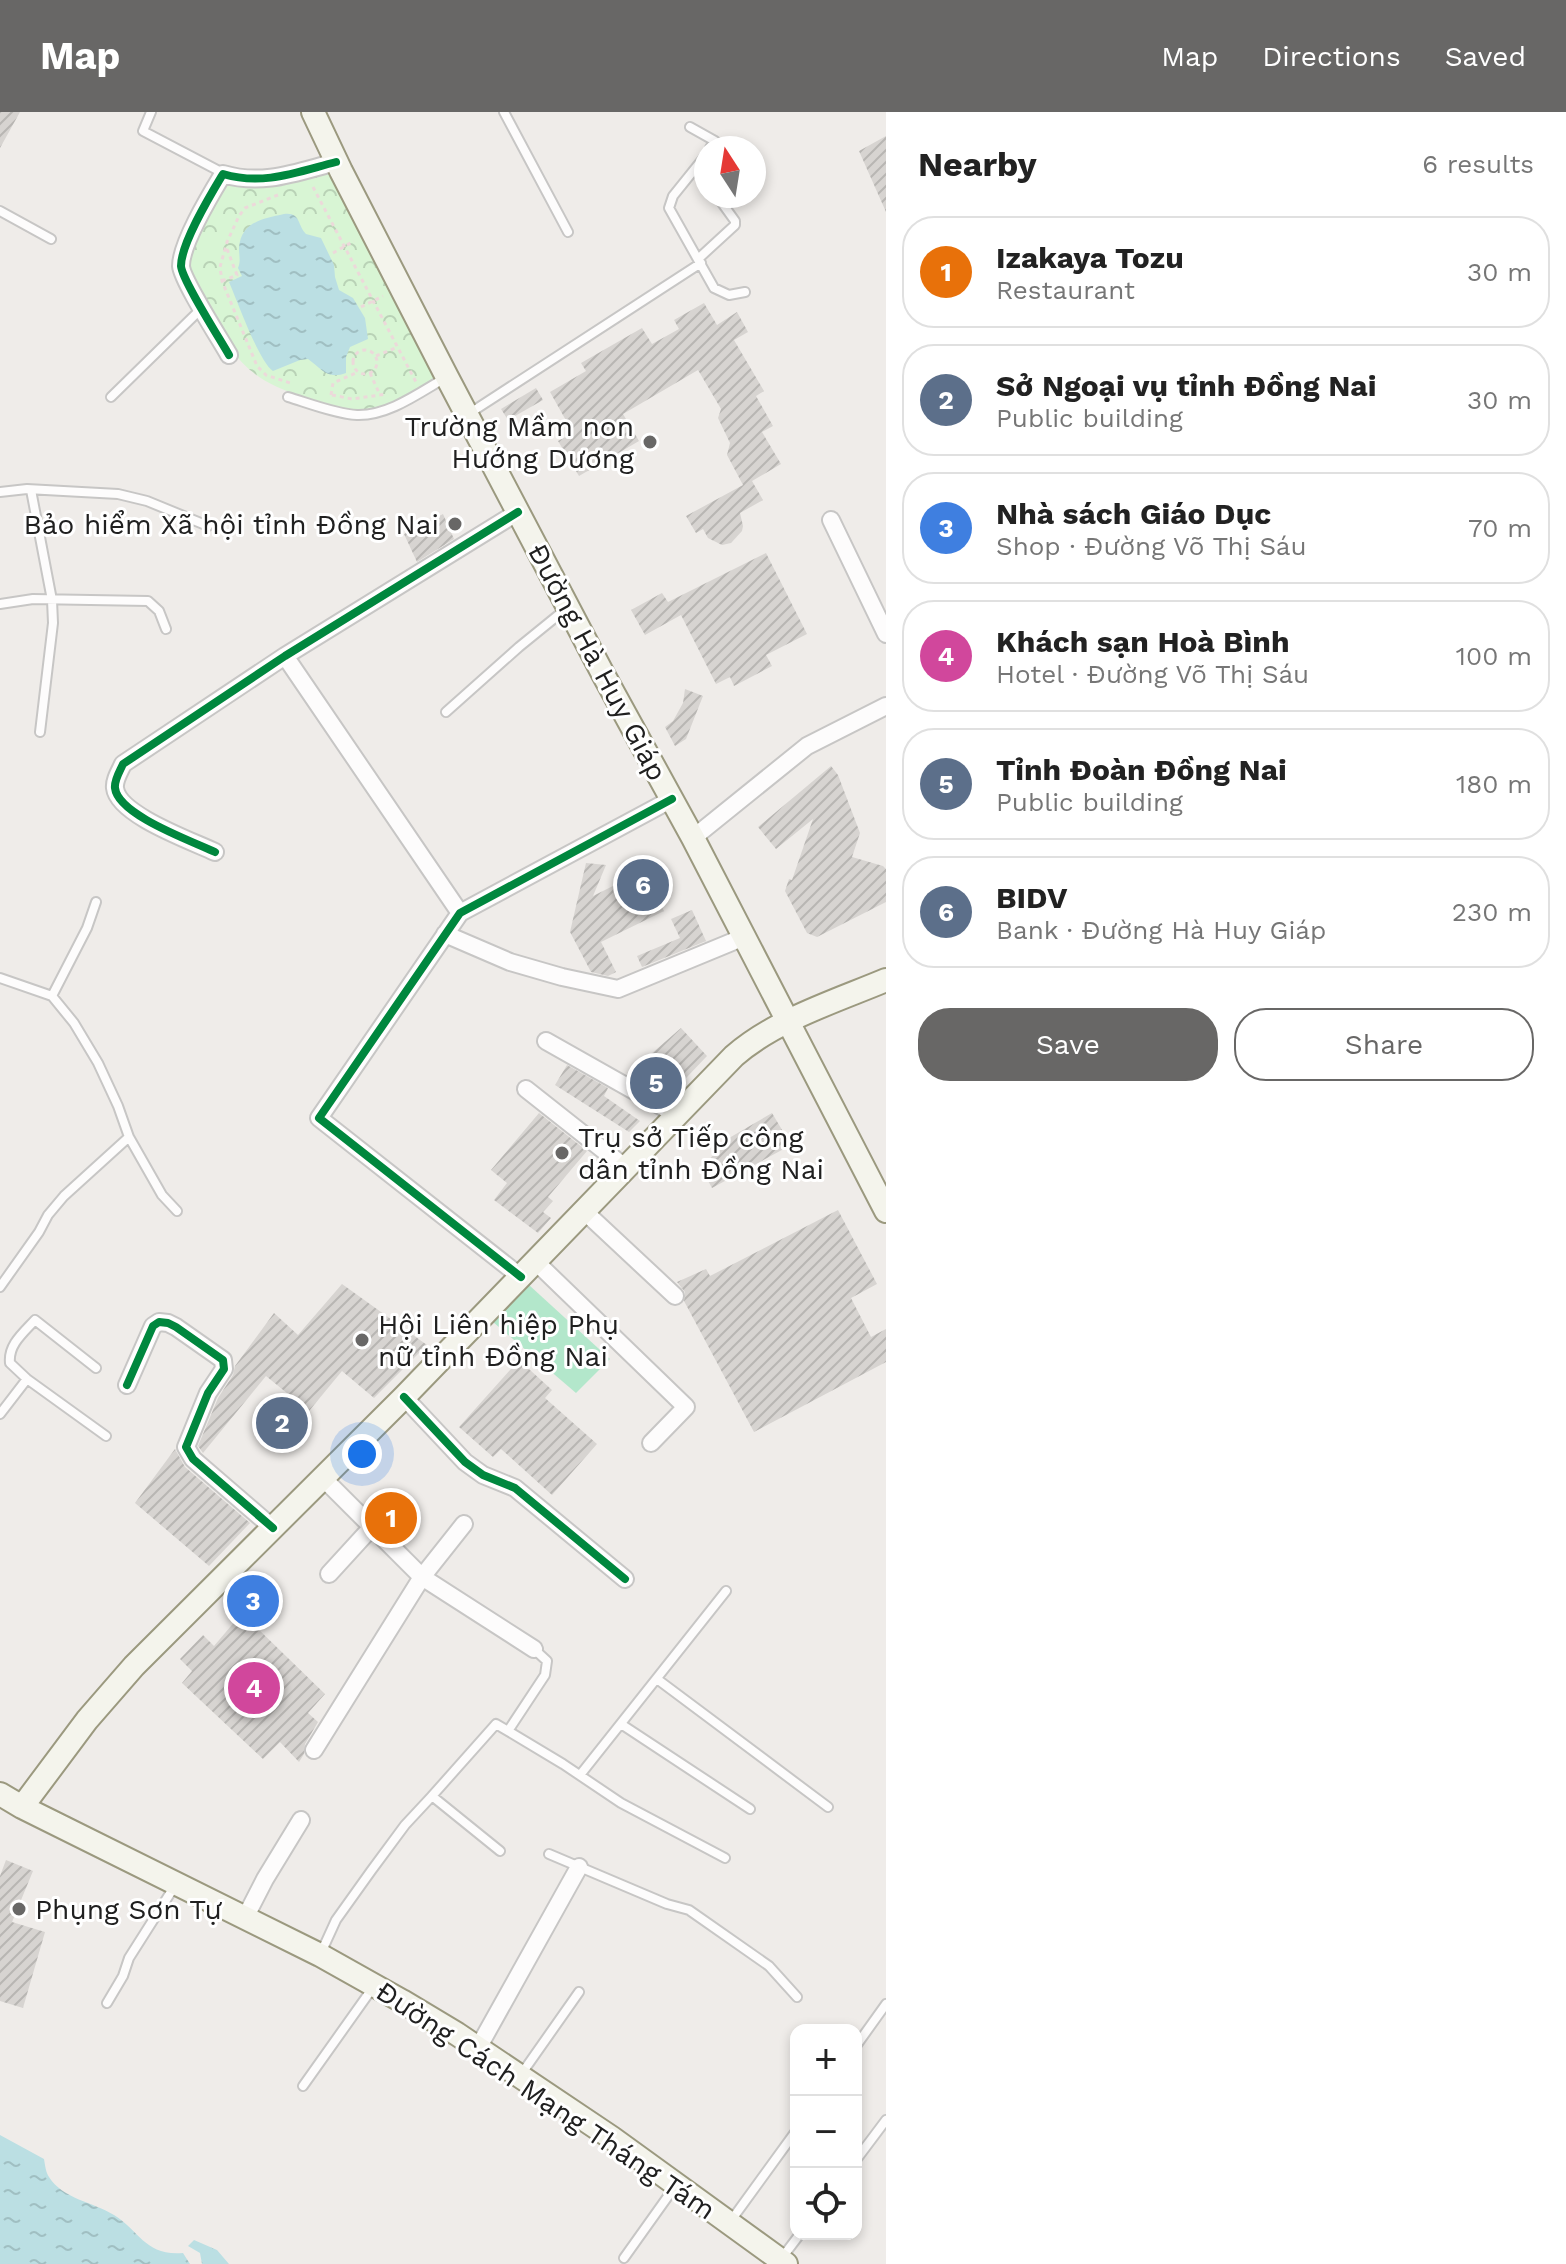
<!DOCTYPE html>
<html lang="en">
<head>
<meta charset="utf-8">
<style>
  body { margin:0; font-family:"Work Sans",sans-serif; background:#f6f6f6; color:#222 }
  .controls { position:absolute; right:24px; bottom:24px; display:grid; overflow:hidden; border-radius:16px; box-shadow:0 4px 12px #0003 }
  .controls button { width:72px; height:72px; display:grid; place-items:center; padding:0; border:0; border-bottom:2px solid #e0e0e0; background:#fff; color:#222; font:40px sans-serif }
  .compass { position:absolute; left:694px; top:24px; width:72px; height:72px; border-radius:50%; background:#fff; box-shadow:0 4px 12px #0003; rotate:348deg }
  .you { position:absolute; left:362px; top:1342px; width:28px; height:28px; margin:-20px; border:6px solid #fff; border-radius:50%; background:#1a73e8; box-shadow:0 0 0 12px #1a73e833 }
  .badge { display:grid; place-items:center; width:52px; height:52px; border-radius:50%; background:#686766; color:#fff; font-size:26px; font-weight:700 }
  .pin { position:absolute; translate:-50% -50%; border:4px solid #fff; box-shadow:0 2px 8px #0006 }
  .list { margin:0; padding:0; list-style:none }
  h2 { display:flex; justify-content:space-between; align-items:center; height:104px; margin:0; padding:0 32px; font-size:34px }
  h2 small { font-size:26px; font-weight:400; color:#767676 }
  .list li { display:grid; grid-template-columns:52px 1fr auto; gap:24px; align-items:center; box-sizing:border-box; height:112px; margin:0 16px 16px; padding:0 16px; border:2px solid #e0e0e0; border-radius:32px }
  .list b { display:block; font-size:30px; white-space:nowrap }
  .list p { margin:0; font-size:26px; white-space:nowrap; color:#767676 }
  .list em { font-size:26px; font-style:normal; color:#767676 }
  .actions { display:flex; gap:16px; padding:24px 32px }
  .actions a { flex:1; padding:18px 0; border:2px solid #686766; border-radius:32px; text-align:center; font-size:28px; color:#686766 }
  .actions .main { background:#686766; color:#fff }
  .icon { flex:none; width:44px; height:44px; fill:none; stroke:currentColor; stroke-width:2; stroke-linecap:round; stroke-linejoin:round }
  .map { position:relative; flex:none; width:886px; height:2152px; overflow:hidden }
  header { display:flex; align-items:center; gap:48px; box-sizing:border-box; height:112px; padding:0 40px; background:#686766; color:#fff }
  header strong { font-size:38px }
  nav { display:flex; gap:44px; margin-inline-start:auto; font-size:28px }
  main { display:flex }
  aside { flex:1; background:#fff }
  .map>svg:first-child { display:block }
</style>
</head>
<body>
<header>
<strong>Map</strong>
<nav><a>Map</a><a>Directions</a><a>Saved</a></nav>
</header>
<main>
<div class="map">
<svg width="886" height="2152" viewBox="0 0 886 2152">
  <defs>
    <pattern id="park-crowns" width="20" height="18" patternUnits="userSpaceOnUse" patternTransform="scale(2)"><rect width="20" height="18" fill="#d8f5d4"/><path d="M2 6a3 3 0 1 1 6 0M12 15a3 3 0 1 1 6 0" fill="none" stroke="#b9d2b6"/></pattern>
    <pattern id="water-ripples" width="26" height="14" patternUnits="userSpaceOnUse" patternTransform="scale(2)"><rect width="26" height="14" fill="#bbdfe3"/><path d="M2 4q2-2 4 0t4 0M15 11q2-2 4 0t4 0" fill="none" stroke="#a0bfc2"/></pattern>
    <pattern id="building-hatch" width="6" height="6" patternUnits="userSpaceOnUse" patternTransform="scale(2)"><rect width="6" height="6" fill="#d7d4d1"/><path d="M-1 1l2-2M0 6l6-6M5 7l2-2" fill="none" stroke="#b8b6b3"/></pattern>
  </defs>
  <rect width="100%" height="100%" fill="#efece9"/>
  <path fill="url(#park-crowns)" d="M328,57L435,267C411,280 386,299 357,299C342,299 324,291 310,287C246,267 236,249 205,193C200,184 190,171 187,161C182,135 214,90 227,66Z"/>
  <path fill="#b3e7cb" d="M529,1173L610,1247L576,1281L493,1210Z"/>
  <path fill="url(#water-ripples)" d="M284,102C301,100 297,113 306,122L321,126L334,153L335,165L339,178L353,186L365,206L368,227L350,235L346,245V261C327,268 322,257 308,247L300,248L273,259C259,250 237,188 229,170L242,164L238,156C241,149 239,144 239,136C241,110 262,107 284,102Z
    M0,2023L44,2047C45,2053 46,2061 49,2065C63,2087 93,2090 114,2103C141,2120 145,2144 183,2141L190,2152H0Z
    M194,2128L217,2138L229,2152H202L200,2141L188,2134Z"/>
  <path fill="url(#building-hatch)" d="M0,0H20L0,36Z
    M886,24V100L859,39Z
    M704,191L717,213L737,200L748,220L734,228L764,279L756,284L773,314L762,320L781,352L752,369L763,388L740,401L743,414L742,419L731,431L722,433L708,426L703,417L696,421L686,404L743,373L727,343L730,331L718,306L721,297L698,258L623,302L639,329L579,364L558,329L573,321L550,280L586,259L581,251L642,216L652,232L679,217L674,208Z
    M536,276L543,288L508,308L501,297Z
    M443,402L454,427L417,450L404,422Z
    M766,441L807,522L766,543L772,554L734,574L730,565L716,572L681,503L645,523L631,498L662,481L668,490Z
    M685,577L703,584L686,627L675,634L665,615L673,609L683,591Z
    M831,654L838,663L860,721L852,745L883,754L886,757V790L817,825L807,821L785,779L789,767L792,768L813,707L776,737L758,715Z
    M586,751L606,753L593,784L643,759L664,799L601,830L616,860L608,864L591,860L570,820Z
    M692,798L706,829L642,855L637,844L680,826L671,807Z
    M681,916L707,944L668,985L635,956Z
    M567,953L608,976L604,984L640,1009L629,1020L555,973Z
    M539,1001L587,1039L548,1085L553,1089L543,1100L551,1106L538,1121L494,1088L507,1071L491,1058Z
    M772,1001L791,1033L712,1076L701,1056L719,1037L717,1033Z
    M838,1098L877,1172L851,1186L871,1225L886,1217V1250L754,1320L684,1189L685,1180L677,1170L706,1157L710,1164Z
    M342,1172L427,1233L374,1286L342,1259L309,1299L266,1264L203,1341L198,1334L218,1286L233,1263L235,1254L274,1201L298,1223Z
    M519,1248L552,1278L545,1286L597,1332L552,1383L501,1337L493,1345L459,1315Z
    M175,1337L185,1355L250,1411L209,1454L135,1391Z
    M397,1390L407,1400L390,1418L380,1407Z
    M255,1468L274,1488L252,1511L325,1582L308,1601L318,1610L305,1632L304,1642L299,1650L280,1630L263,1647L182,1571L192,1559L180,1547L203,1523L214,1534L242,1501L232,1491Z
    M6,1748L33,1759L12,1810L45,1820L23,1896L0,1889V1764Z"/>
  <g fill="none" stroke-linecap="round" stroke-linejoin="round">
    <g stroke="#c7c6c5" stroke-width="12">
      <path id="lane" d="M151,0L143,19L223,61
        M504,0L568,120
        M690,15L715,29L710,36
        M706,43L673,84L669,96L714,176L729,183L745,180
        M0,99L51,127
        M698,147L735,113V109L717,84
        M111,285L202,196
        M288,285C308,291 336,302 357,303C388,304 419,281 445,266
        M470,301L701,151
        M31,378L52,488L53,511L40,620
        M0,380L27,377L118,382L147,389L208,414
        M0,492L33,487L148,489L159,499L166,517
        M446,600L519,535L567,496
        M0,866L52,884L74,911L98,951L118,994L129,1025L162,1083L177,1099
        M52,884L87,816L96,790
        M0,1175L39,1120L48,1103L64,1084L129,1025
        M96,1256L35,1208C23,1221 8,1233 10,1251L27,1267L106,1324
        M0,1302L27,1267
        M534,1537L547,1549L545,1563L508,1619L563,1652L621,1691L725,1746
        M657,1567L828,1695
        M621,1612L750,1697
        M580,1663L726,1479
        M432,1684L496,1612L508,1619
        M549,1742L667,1792L689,1798L769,1854L797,1885
        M320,1843L336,1808L371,1759L405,1713L432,1684L500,1739
        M107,1891L123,1864L129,1846L176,1772
        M856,1934L886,1892
        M520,1964L579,1880
        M303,1974L374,1874
        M856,2048L886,2008
        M730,2110L796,2019
        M624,2146L676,2073
        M781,2147L800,2122"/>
    </g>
    <g stroke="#c7c6c5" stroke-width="20">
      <path id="street" d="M229,243C220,227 182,168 181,154C181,131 211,82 223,62C263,74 297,60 336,50
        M831,408L886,522
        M285,544L460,801
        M693,726L807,634L886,594
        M215,740C192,729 118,703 115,676C114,668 120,659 123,652L285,544L518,400
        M445,822L510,850L562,865L618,877L744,825
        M546,929L677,1003
        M526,977L626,1056
        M584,1099L675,1184
        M536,1150L686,1295L651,1331
        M521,1165L319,1006L460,801L672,687
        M127,1273L153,1214L159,1210L168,1211L176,1215L223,1248L224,1257L208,1281L186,1335L193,1347L273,1416
        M404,1285L465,1350L483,1363L515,1376L625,1467
        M323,1366L422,1465L534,1537
        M329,1462L371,1416
        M314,1638L422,1465L464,1412
        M245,1806L265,1767L301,1708
        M478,1936L579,1755"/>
    </g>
    <g stroke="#9b997f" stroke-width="26">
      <path id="secondary" d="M313,0L341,59L447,265L603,562L693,726L886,1099
        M0,1682L22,1695L320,1843L402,1889L457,1922L612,2026L786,2152
        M22,1695L87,1608L134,1554L404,1285L734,944C775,908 836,889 886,868"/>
    </g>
    <path stroke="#ecd9da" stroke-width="3" stroke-dasharray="4 4" stroke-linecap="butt" d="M313,75L416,270
      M278,83L245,96L239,104L227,130L220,155L222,169L257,254L266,263L290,271
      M333,141L354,129
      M222,169L237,163L227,137
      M361,195L383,184
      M353 250a12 12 0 1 1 24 0a12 12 0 1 1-24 0Z
      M376,244L398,235
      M370,261L380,283
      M331,283L333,271L358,260
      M332,283L352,287L387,282"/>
    <use href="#lane" stroke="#fdfcfc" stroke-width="8"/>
    <use href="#street" stroke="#fdfcfc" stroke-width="16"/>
    <use href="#secondary" stroke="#f4f4ec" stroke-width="22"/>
    <g stroke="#fff" stroke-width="13">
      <path id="cycleway" d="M229,243C220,227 182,168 181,154C181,131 211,82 223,62C263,74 297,60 336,50
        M215,740C192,729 118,703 115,676C114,668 120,659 123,652L285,544L518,400
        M521,1165L319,1006L460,801L672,687
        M127,1273L153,1214L159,1210L168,1211L176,1215L223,1248L224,1257L208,1281L186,1335L193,1347L273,1416
        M404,1285L465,1350L483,1363L515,1376L625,1467"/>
    </g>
    <use href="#cycleway" stroke="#00873e" stroke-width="8"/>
  </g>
  <g fill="#686766" stroke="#fff" stroke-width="3">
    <circle cx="650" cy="330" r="8"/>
    <circle cx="455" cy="412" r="8"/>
    <circle cx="562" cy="1041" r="8"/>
    <circle cx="362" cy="1228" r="8"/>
    <circle cx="19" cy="1797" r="8"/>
  </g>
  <g text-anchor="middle" stroke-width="6" stroke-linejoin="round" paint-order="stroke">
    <g font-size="28" fill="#202020" stroke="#fff" text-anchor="start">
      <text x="634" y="324" text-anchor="end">Trường Mầm non<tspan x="634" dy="32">Hướng Dương</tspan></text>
      <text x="439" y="422" text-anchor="end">Bảo hiểm Xã hội tỉnh Đồng Nai</text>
      <text x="578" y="1035">Trụ sở Tiếp công<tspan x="578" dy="32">dân tỉnh Đồng Nai</tspan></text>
      <text x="378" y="1222">Hội Liên hiệp Phụ<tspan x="378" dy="32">nữ tỉnh Đồng Nai</tspan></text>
      <text x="35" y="1807">Phụng Sơn Tự</text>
    </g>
    <g font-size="28" fill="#202020" stroke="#fff">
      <text transform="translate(598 550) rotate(62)" y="10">Đường Hà Huy Giáp</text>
      <text transform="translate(546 1988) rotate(34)" y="10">Đường Cách Mạng Tháng Tám</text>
    </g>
  </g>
</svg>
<div class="controls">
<button>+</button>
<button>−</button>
<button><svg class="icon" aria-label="locate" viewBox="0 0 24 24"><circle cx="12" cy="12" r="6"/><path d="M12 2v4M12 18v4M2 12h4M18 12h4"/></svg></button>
</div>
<svg class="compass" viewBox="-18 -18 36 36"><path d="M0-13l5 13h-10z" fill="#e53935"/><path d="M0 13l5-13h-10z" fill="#767676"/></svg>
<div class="you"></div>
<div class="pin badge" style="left:391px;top:1406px;background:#e8710a">1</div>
<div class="pin badge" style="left:282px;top:1311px;background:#5c6f8a">2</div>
<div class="pin badge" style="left:253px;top:1489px;background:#3f7fe0">3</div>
<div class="pin badge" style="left:254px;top:1576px;background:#d1479c">4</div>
<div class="pin badge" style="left:656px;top:971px;background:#5c6f8a">5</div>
<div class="pin badge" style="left:643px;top:773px;background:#5c6f8a">6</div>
</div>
<aside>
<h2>Nearby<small>6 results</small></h2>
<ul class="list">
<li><span class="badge" style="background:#e8710a">1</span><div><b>Izakaya Tozu</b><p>Restaurant</p></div><em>30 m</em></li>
<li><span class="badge" style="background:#5c6f8a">2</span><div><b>Sở Ngoại vụ tỉnh Đồng Nai</b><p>Public building</p></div><em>30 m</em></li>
<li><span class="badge" style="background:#3f7fe0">3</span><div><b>Nhà sách Giáo Dục</b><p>Shop · Đường Võ Thị Sáu</p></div><em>70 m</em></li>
<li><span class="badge" style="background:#d1479c">4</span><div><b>Khách sạn Hoà Bình</b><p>Hotel · Đường Võ Thị Sáu</p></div><em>100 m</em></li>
<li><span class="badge" style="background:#5c6f8a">5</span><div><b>Tỉnh Đoàn Đồng Nai</b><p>Public building</p></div><em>180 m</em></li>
<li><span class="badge" style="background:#5c6f8a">6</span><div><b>BIDV</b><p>Bank · Đường Hà Huy Giáp</p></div><em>230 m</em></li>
</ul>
<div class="actions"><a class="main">Save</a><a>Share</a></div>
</aside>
</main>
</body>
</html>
